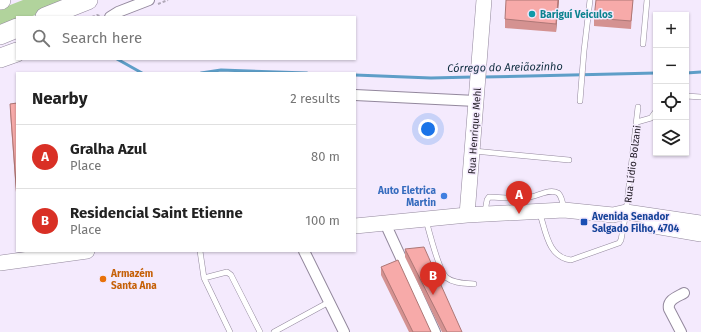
<!DOCTYPE html>
<html lang="en">
<head>
<meta charset="utf-8">
<style>
  body { margin:0; font-family:"Fira Sans",sans-serif; background:#f2f2f2; color:#222 }
  .controls { position:absolute; right:12px; top:12px; display:grid; overflow:hidden; border-radius:0px; box-shadow:0 1px 3px #0004 }
  .controls button { width:36px; height:36px; display:grid; place-items:center; padding:0; border:0; border-bottom:1px solid #e0e0e0; background:#fff; color:#222; font:20px sans-serif }
  .you { position:absolute; left:428px; top:129px; width:14px; height:14px; margin:-10px; border:3px solid #fff; border-radius:50%; background:#1a73e8; box-shadow:0 0 0 6px #1a73e833 }
  .badge { display:grid; place-items:center; width:26px; height:26px; border-radius:50%; background:#d93025; color:#fff; font-size:13px; font-weight:700 }
  .pin { position:absolute; translate:-50% -33px; filter:drop-shadow(0 1px 2px #0008) }
  .pin::after { content:''; position:absolute; top:21px; width:14px; height:12px; background:inherit; clip-path:polygon(0 0,100% 0,50% 100%) }
  .list { margin:0; padding:0; list-style:none }
  h2 { display:flex; justify-content:space-between; align-items:center; height:52px; margin:0; padding:0 16px; font-size:17px }
  h2 small { font-size:13px; font-weight:400; color:#767676 }
  .list li { display:grid; grid-template-columns:26px 1fr auto; gap:12px; align-items:center; box-sizing:border-box; height:64px; padding:0 16px; border-top:1px solid #e0e0e0 }
  .list b { display:block; font-size:15px; white-space:nowrap }
  .list p { margin:0; font-size:13px; white-space:nowrap; color:#767676 }
  .list em { font-size:13px; font-style:normal; color:#767676 }
  .icon { flex:none; width:22px; height:22px; fill:none; stroke:currentColor; stroke-width:2; stroke-linecap:round; stroke-linejoin:round }
  .map { position:relative; flex:none; width:701px; height:332px; overflow:hidden }
  .search { position:absolute; background:#fff; box-shadow:0 1px 3px #0004; left:16px; top:16px; width:340px; height:44px; display:flex; align-items:center; gap:10px; box-sizing:border-box; padding:0 14px; border-radius:0px; color:#767676; font-size:15px }
  .panel { position:absolute; background:#fff; box-shadow:0 1px 3px #0004; left:16px; top:72px; width:340px; height:180px; border-radius:0px }
  .map>svg:first-child { display:block }
</style>
</head>
<body>
<div class="map">
<svg width="701" height="332" viewBox="0 0 701 332">
  <rect width="100%" height="100%" fill="#f4eafd"/>
  <path fill="#b1d39c" d="M23,0H74L30,17H17V22L0,29V9Z"/>
  <g fill="none" stroke-linecap="round" stroke-linejoin="round">
    <path stroke="#5e9ec8" stroke-width="3" d="M117,59L142,73
      M201,73L221,70L307,73
      M686,73L701,72
      M355,75L431,78L473,77
      M483,77L656,73"/>
    <g stroke="#93889d" stroke-width="6">
      <path id="lane" d="M643,44L647,0
        M686,96L701,97
        M580,101L584,51L590,0
        M637,122L651,118L656,111
        M474,151L569,160
        M485,212L487,200L489,197C502,197 518,200 530,197C538,196 550,188 558,193C562,196 562,203 564,207
        M540,214C546,232 548,257 571,260L619,243L621,240L626,212L638,107
        M426,220C429,231 439,272 447,278C455,284 465,283 474,284
        M200,251L204,278L230,332
        M204,278L227,272L231,275L260,332
        M274,332L329,302"/>
    </g>
    <g stroke="#93889d" stroke-width="12">
      <path id="street" d="M110,17L118,12L149,0
        M355,95L476,101
        M385,223L435,332
        M304,251L344,332
        M681,332L669,309C667,300 677,297 684,293"/>
    </g>
    <g stroke="#93889d" stroke-width="16">
      <path id="secondary" d="M467,215L484,0
        M649,225L701,234
        M355,226L467,215L564,210L613,215L626,212L701,223
        M0,263L87,251"/>
    </g>
    <g stroke="#93889d" stroke-width="20">
      <path id="highway" d="M0,0H1
        M45,17L88,0
        M0,35L17,28
        M0,58L17,52"/>
    </g>
    <path stroke="#b1a9b8" stroke-width="2" stroke-dasharray="3 2" stroke-linecap="butt" d="M158,4L168,0
      M92,17L97,15L100,16"/>
    <use href="#lane" stroke="#fff" stroke-width="5"/>
    <use href="#street" stroke="#fff" stroke-width="10"/>
    <use href="#secondary" stroke="#fff" stroke-width="15"/>
    <use href="#highway" stroke="#fff" stroke-width="19"/>
  </g>
  <path fill="#d49291" d="M559,0L556,32L505,28V19Z
    M633,0L631,29L594,26V18Z
    M17,103V206L10,112V104Z
    M405,249L462,332H442L405,257Z
    M381,267L431,332H409L381,275Z"/>
  <path fill="#ad7776" d="M558,0H559L556,32V24Z"/>
  <path fill="#f7aaa9" stroke="#ad7776" d="M506,0H558L556,24L505,19Z
    M596,0H633L631,21L594,18Z
    M17,103V198L10,104Z
    M424,247L462,332H447L405,249Z
    M398,260L431,332H413L381,267Z"/>
  <circle fill="#0f9aa8" stroke="#f4eafd" stroke-width="1.5" cx="532" cy="14" r="4"/>
  <circle fill="#3f7fe0" stroke="#f4eafd" stroke-width="1.5" cx="444" cy="196" r="4"/>
  <rect fill="#1a4fb4" stroke="#f4eafd" stroke-width="1.5" x="580" y="218" width="8" height="8" rx="2"/>
  <circle fill="#e8710a" stroke="#f4eafd" stroke-width="1.5" cx="103" cy="279" r="4"/>
  <g text-anchor="middle" stroke-width="3" stroke-linejoin="round" paint-order="stroke">
    <g font-size="10" font-weight="bold" fill="#0d838f" stroke="#f4eafd" text-anchor="start">
      <text x="540" y="18">Bariguí Veiculos</text>
    </g>
    <g font-size="10" fill="#201b24" stroke="#f4eafd">
      <text transform="translate(474 131) rotate(-86)" y="4">Rua Henrique Mehl</text>
      <text transform="translate(632 164) rotate(-83)" y="4">Rua Lídio Bolzani</text>
    </g>
    <g font-size="10" font-weight="bold" fill="#366cbe" stroke="#f4eafd" text-anchor="end">
      <text x="436" y="194">Auto Eletrica<tspan x="436" dy="12">Martin</tspan></text>
    </g>
    <g font-size="10" font-weight="bold" fill="#164399" stroke="#f4eafd" text-anchor="start">
      <text x="592" y="220">Avenida Senador<tspan x="592" dy="12">Salgado Filho, 4704</tspan></text>
    </g>
    <g font-size="10" font-weight="bold" fill="#c56008" stroke="#f4eafd" text-anchor="start">
      <text x="111" y="277">Armazém<tspan x="111" dy="12">Santa Ana</tspan></text>
    </g>
    <g font-size="11" font-style="italic" fill="#102e40" stroke="#f4eafd">
      <text transform="translate(505 67) rotate(-1)" y="4">Córrego do Areiãozinho</text>
    </g>
  </g>
</svg>
<div class="controls">
<button>+</button>
<button>−</button>
<button><svg class="icon" aria-label="locate" viewBox="0 0 24 24"><circle cx="12" cy="12" r="6"/><path d="M12 2v4M12 18v4M2 12h4M18 12h4"/></svg></button>
<button><svg class="icon" aria-label="layers" viewBox="0 0 24 24"><path d="M12 4l9 5-9 5-9-5zM3 14l9 5 9-5"/></svg></button>
</div>
<div class="you"></div>
<div class="pin badge" style="left:519px;top:214px">A</div>
<div class="pin badge" style="left:433px;top:295px">B</div>
<div class="search"><svg class="icon" aria-label="search" viewBox="0 0 24 24"><circle cx="10" cy="10" r="6"/><path d="M15 15l6 6"/></svg>Search here</div>
<section class="panel">
<h2>Nearby<small>2 results</small></h2>
<ul class="list">
<li><span class="badge">A</span><div><b>Gralha Azul</b><p>Place</p></div><em>80 m</em></li>
<li><span class="badge">B</span><div><b>Residencial Saint Etienne</b><p>Place</p></div><em>100 m</em></li>
</ul>
</section>
</div>
</body>
</html>
